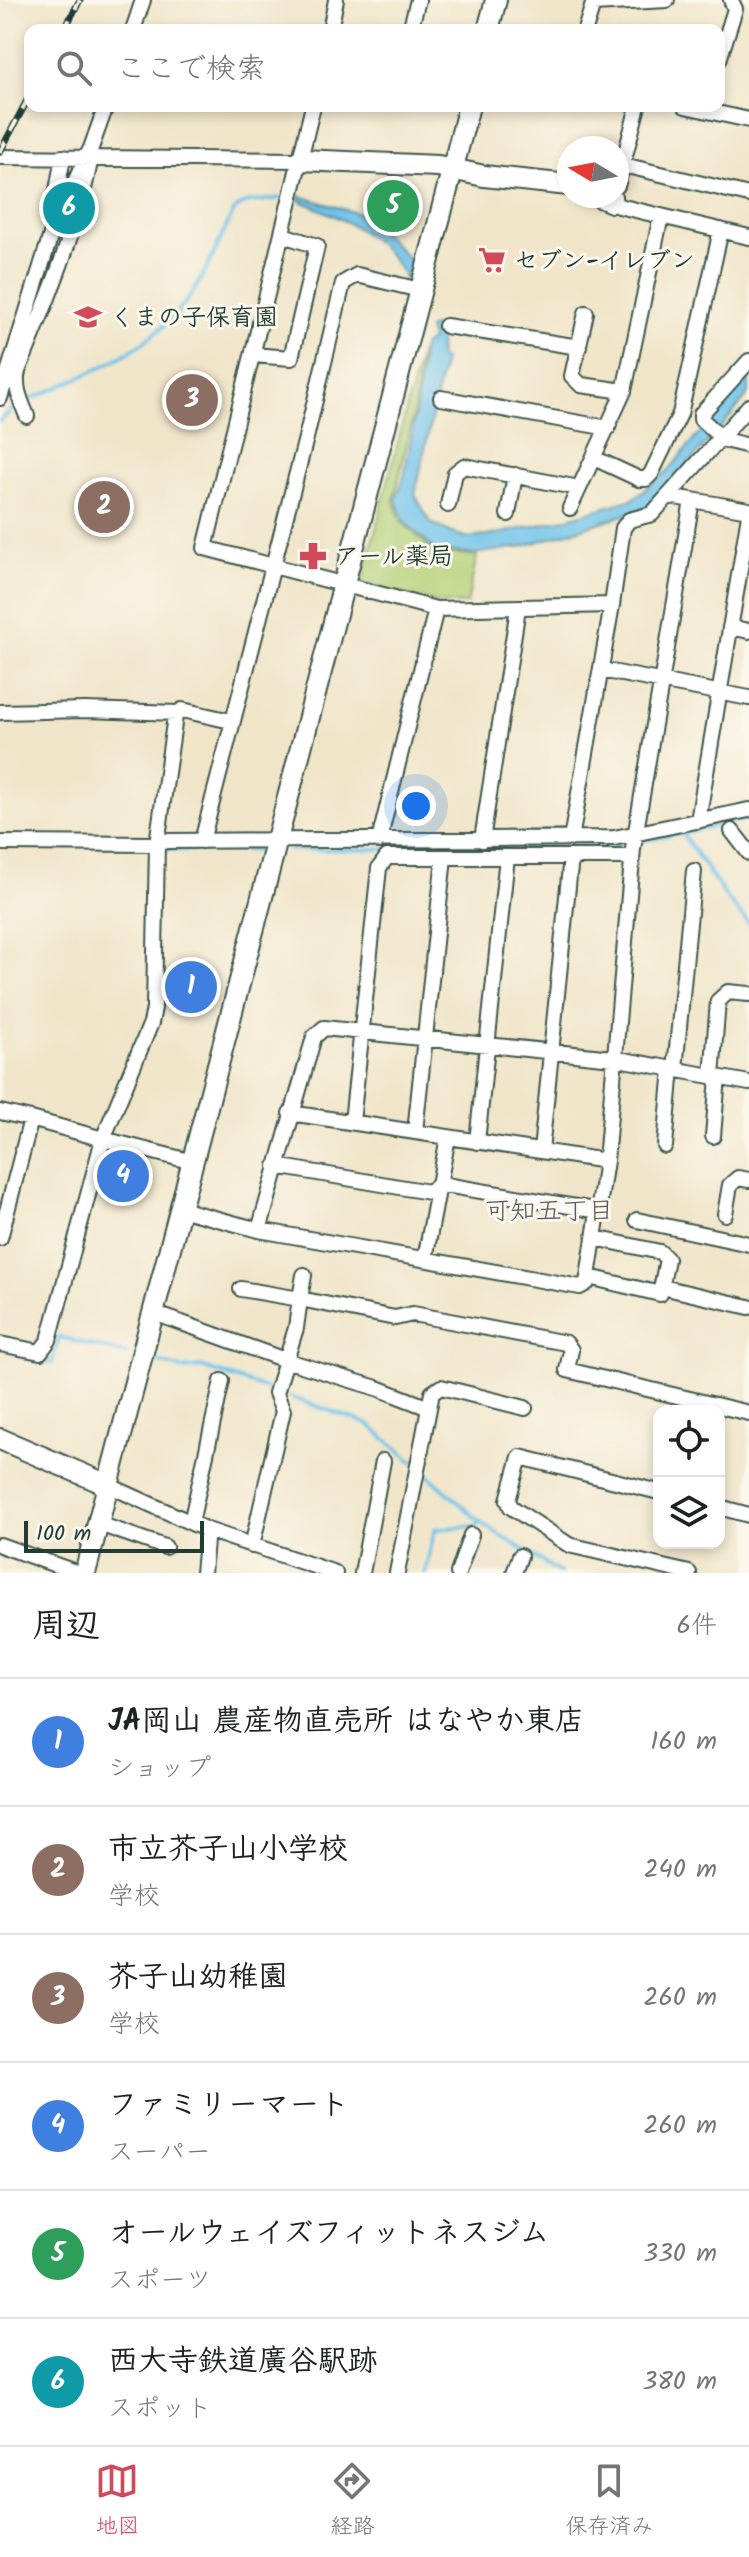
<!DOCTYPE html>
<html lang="ja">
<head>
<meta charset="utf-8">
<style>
  body { margin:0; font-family:Kalam,"Klee One",sans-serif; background:#f6f6f6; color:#202124 }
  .controls { position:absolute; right:24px; bottom:24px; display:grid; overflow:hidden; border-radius:16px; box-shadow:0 4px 12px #0003 }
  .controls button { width:72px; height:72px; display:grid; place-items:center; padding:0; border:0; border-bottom:2px solid #e0e0e0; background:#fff; color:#202124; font:40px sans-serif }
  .compass { position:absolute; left:557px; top:136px; width:72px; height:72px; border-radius:50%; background:#fff; box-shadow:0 4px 12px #0003; rotate:280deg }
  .scale { position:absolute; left:24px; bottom:20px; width:180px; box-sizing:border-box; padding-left:8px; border:4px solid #1f3d34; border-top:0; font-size:22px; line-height:28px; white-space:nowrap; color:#1f3d34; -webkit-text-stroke:6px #fbf7ec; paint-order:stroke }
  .you { position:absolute; left:416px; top:806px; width:28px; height:28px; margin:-20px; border:6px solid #fff; border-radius:50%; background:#1a73e8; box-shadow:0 0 0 12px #1a73e833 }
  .badge { display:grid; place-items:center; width:52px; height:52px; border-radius:50%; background:#d1495b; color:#fff; font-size:26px; font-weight:700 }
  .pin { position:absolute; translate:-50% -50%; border:4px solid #fff; box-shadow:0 2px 8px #0006 }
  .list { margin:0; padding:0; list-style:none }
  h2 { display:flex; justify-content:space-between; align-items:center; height:104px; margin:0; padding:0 32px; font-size:34px }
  h2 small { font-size:26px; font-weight:400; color:#757577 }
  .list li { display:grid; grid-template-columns:52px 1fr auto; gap:24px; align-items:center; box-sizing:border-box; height:128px; padding:0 32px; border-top:2px solid #e0e0e0 }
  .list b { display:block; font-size:30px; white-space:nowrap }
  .list p { margin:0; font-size:26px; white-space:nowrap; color:#757577 }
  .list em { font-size:26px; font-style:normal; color:#757577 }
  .icon { flex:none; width:44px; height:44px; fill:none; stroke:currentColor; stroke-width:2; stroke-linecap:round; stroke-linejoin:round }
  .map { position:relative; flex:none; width:749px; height:1573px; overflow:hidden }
  .search { position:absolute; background:#fff; box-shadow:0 4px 12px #0003; left:24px; right:24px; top:24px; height:88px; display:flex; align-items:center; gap:20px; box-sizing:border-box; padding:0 28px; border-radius:16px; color:#757577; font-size:30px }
  .sheet { height:872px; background:#fff }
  nav { display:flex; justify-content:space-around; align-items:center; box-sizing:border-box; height:112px; border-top:2px solid #e0e0e0; background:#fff; font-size:22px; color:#757577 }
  nav a { display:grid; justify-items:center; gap:4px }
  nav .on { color:#d1495b }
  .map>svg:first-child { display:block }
</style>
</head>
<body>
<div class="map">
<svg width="749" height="1573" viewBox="0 0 749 1573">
  <rect width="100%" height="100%" fill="#fbf7ec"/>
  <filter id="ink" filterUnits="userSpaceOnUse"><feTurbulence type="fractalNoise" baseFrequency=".0125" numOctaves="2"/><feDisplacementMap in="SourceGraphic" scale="16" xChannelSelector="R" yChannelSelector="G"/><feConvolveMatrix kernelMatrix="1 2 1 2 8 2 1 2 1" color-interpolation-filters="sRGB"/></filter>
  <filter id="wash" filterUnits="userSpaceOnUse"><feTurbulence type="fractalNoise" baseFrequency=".006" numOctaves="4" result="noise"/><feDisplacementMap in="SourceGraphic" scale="32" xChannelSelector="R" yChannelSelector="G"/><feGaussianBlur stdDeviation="1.8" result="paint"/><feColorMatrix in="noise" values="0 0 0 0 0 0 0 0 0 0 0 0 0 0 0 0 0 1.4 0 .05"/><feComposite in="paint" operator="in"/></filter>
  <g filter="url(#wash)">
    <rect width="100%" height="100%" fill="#f0e5c9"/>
    <path fill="#b2cf76" stroke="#688655" stroke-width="2" d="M421,351L413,416L394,500L401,521L433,551L477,556L467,604L438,603L362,584Z"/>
    <path fill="#6ec2ea" stroke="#46808f" stroke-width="2" d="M300,196L366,216L411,261L405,280C388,238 338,216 298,200Z
      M434,326L439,342L440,359L444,360L415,495L431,523L452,533L469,538L493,535L565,519L633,499L670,469L749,372V394L719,430L647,508L521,547L474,554L435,550L404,521L396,499L404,477L416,411L423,346L431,340L428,329Z"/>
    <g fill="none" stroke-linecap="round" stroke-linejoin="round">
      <path stroke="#6ec2ea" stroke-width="4" d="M26,401C84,376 149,352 188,299C207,273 219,240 234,211L244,203L289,197
        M0,421L18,404
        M682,833L726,897L749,924
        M158,850H259
        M290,850L611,847L749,819
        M20,1355L52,1363L59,1337L126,1354
        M158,1362L183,1369L201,1367L270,1390
        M290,1397L368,1424L413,1462
        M420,1468L484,1525L560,1573
        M425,1573L435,1529L476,1526L480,1521"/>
    </g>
  </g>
  <g filter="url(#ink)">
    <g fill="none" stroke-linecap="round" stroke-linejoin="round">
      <g stroke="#3e564a" stroke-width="18">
        <path id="street" d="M133,30L143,0
          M330,30L336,0
          M410,30L418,0
          M585,30L593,4L667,0
          M719,60L735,9L731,0
          M313,106L205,548L436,609L612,605
          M685,106L749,120
          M0,157L301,160
          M623,165L749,195
          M617,186L638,106
          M614,196L612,202L619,206L749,237
          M50,215L56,196L63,157
          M586,313L572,376L581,385L624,391
          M446,326L579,347
          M253,355L291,358L317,246L283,235
          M0,398L53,228L91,148L106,106
          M441,398L608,428
          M701,414L749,361
          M701,414V419L724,440L749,446
          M27,416C21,401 14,387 18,371C47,302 76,232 91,158
          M594,458L639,479H646L651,474L680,414L721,230
          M669,496L749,510
          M448,505L455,473L464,466L579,488
          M570,508L624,391L661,216
          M508,514L515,475
          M730,627L749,631
          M601,670L749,698
          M0,712L85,710L178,713
          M698,821L749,515
          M732,831L749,853
          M571,839L612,605L623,528L629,520L652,514L749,406
          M482,840L518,608
          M202,841L306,438L343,283L357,275L420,290
          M379,841L436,609
          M0,843L157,844L167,841L614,838L749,810
          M675,1069L694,871
          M712,1076L718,1001L728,992L749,994
          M0,1112L31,1119
          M290,1113L606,1161
          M352,1122L379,868L387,857H632
          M415,1132L444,857
          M713,1136L718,1077
          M477,1142L507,857
          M665,1146L672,1068
          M541,1151L571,857
          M276,1166L429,1192L439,1184L600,1211
          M180,1209L259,1230L580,1287L587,1283L606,1161L633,849L692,500
          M725,1214L730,1185L738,1178L749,1180
          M637,1220L749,1244
          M259,1230L314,1037L324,1028L613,1058L749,1083
          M0,1238L31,1119L103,1139L151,1023L154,1008L157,844L175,716L182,710L231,721
          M425,1259L448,1137
          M589,1277L660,1294L667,1259L660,1252L595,1238
          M662,1287L749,1307
          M241,1289L300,1299L304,1275
          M154,1313L285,1360L380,1389L429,1408
          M0,1344L40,1352L49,1340L103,1139L193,1162
          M110,1486L207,1530L335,1573
          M659,1492L520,1457L508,1500L511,1507L569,1545L689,1573
          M719,1507L749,1515
          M191,1523L222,1381
          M99,1524L165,1547
          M0,1545L78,1573
          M252,1546L283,1411L276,1393L296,1328L300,1299L395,1318L413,1314L566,1343L571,1350L567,1370L749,1413
          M203,1573L207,1530
          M362,1573L383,1461
          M397,1573L432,1393L441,1387L525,1408
          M458,1573L471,1535
          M514,1573L520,1556"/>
      </g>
      <g stroke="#3e564a" stroke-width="24">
        <path id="secondary" d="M488,30L496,0
          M301,160L438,166L484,176L569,185
          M598,196L612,202
          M0,1439L110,1486
          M85,1573L469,106"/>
      </g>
      <use href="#street" stroke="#fff" stroke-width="14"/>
      <use href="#secondary" stroke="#fff" stroke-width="20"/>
      <g stroke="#1f3d34" stroke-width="7">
        <path id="rail" d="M64,30L80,0
          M0,152L30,95"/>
      </g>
      <use href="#rail" stroke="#fbf7ec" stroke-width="4" stroke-dasharray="12" stroke-linecap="butt"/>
    </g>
  </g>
  <defs>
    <g id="supermarket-bare" transform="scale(2.16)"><path d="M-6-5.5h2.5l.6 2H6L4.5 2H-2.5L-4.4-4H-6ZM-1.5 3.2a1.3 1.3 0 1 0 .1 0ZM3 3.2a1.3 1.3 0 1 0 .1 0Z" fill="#d1495b" stroke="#fbf7ec" stroke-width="2.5" paint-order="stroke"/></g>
    <g id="school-bare" transform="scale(2.16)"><path d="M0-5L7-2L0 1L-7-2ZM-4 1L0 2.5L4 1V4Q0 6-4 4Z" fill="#d1495b" stroke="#fbf7ec" stroke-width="2.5" paint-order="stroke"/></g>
    <g id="pharmacy-bare" transform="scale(2.16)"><path d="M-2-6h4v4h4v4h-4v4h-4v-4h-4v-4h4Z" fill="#d1495b" stroke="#fbf7ec" stroke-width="2.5" paint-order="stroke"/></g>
  </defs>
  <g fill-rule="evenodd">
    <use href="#supermarket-bare" x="492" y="260"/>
    <use href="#school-bare" x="88" y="317"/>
    <use href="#pharmacy-bare" x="313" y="556"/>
  </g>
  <g text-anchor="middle" stroke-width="6" stroke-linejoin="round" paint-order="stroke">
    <g font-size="24" font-weight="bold" fill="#1f3d34" stroke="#fbf7ec" text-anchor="start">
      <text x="514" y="268">セブン-イレブン</text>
      <text x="110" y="325">くまの子保育園</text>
      <text x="335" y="564">アール薬局</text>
    </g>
    <g font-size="26" fill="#585b64" stroke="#fbf7ec">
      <text x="549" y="1219">可知五丁目</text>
    </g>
  </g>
</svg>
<div class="controls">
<button><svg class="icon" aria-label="locate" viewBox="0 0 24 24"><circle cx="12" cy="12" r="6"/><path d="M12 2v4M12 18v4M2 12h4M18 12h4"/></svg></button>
<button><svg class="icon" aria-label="layers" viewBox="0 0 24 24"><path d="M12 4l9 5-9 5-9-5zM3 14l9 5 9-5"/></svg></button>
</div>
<svg class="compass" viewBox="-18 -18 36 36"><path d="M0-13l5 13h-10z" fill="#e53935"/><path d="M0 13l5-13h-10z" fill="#757577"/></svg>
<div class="scale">100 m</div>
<div class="you"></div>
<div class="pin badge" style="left:191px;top:987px;background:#3f7fe0">1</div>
<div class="pin badge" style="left:104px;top:507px;background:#8d6e63">2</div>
<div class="pin badge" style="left:192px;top:400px;background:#8d6e63">3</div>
<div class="pin badge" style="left:123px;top:1176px;background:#3f7fe0">4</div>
<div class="pin badge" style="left:393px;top:206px;background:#2e9e5b">5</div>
<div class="pin badge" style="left:69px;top:208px;background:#0f9aa8">6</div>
<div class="search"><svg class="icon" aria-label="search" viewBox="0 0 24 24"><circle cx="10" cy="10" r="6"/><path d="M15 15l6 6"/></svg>ここで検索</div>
</div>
<section class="sheet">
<h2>周辺<small>6件</small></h2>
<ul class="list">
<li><span class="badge" style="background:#3f7fe0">1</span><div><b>JA岡山 農産物直売所 はなやか東店</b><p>ショップ</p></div><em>160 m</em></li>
<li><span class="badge" style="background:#8d6e63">2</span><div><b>市立芥子山小学校</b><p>学校</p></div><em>240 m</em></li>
<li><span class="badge" style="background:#8d6e63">3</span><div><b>芥子山幼稚園</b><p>学校</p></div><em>260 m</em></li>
<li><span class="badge" style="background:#3f7fe0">4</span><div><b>ファミリーマート</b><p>スーパー</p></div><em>260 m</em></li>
<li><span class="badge" style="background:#2e9e5b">5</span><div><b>オールウェイズフィットネスジム</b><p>スポーツ</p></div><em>330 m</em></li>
<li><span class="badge" style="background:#0f9aa8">6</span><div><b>西大寺鉄道廣谷駅跡</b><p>スポット</p></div><em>380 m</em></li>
</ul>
</section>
<nav>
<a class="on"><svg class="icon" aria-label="map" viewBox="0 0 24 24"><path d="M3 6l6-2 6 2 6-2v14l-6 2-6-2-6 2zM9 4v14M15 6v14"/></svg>地図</a>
<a><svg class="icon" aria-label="directions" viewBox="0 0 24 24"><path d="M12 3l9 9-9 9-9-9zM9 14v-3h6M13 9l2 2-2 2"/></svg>経路</a>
<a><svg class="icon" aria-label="saved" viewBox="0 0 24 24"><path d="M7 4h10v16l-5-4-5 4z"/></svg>保存済み</a>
</nav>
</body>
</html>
